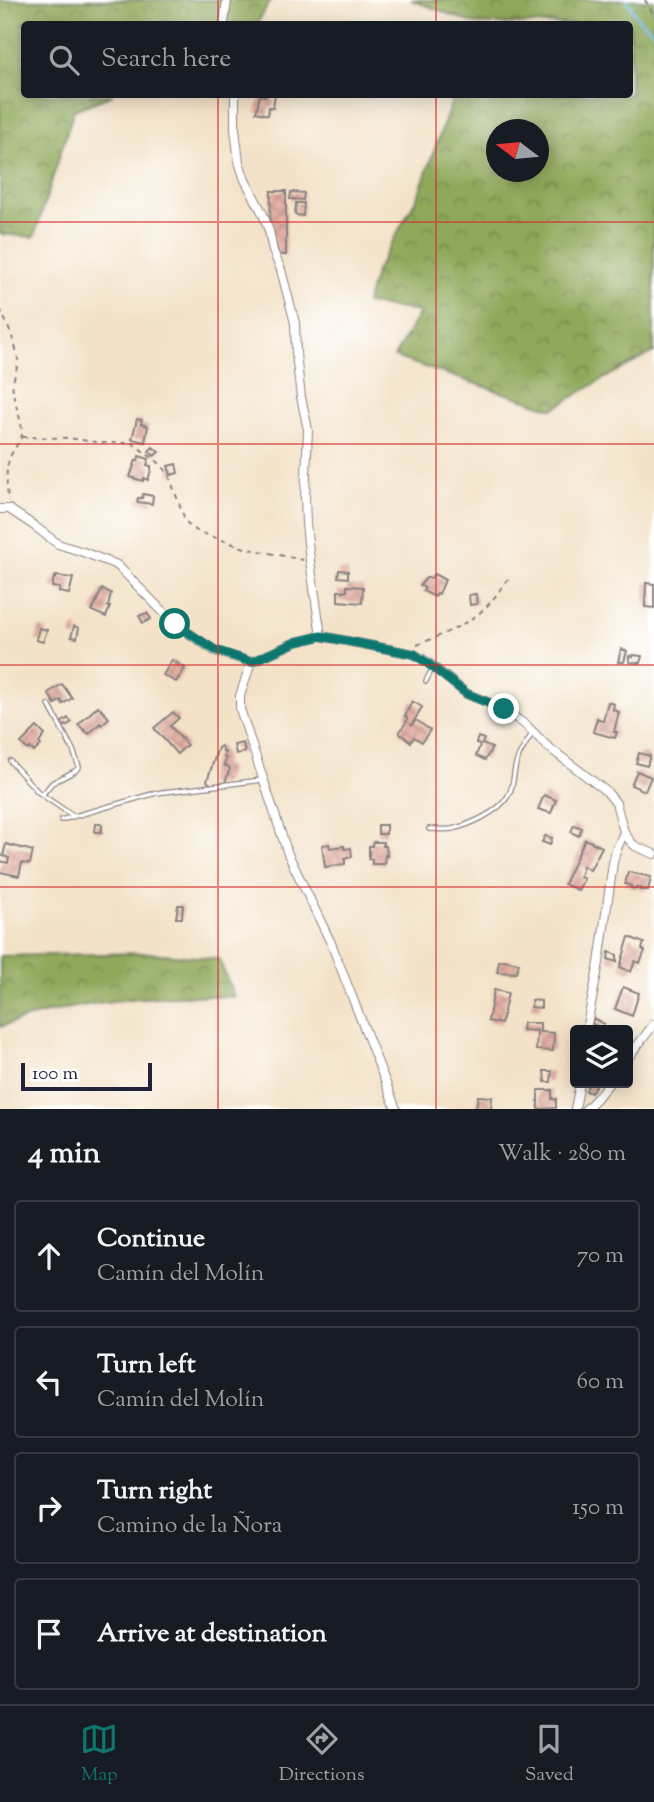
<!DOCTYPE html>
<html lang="en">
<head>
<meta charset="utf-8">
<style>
  body { margin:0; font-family:"Sorts Mill Goudy",serif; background:#20242c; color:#f1f3f6 }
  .controls { position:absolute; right:21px; bottom:21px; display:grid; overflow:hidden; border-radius:7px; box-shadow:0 4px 18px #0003 }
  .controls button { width:63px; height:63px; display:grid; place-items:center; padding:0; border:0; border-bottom:2px solid #363941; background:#171b24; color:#f1f3f6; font:35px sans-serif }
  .compass { position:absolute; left:486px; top:119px; width:63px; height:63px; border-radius:50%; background:#171b24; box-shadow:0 4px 18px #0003; rotate:286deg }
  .scale { position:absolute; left:21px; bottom:18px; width:131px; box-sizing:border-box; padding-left:7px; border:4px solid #22223b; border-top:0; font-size:19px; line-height:24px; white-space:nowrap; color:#22223b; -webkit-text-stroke:5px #fff; paint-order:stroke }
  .stop { position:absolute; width:21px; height:21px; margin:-16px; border:5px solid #0f766e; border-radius:50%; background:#fff }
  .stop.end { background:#0f766e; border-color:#fff; box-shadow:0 2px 7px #0008 }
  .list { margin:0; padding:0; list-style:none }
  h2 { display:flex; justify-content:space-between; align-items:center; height:91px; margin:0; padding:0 28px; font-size:30px }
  h2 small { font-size:23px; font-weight:400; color:#9ea1a6 }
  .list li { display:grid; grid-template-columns:46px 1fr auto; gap:21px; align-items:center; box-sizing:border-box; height:112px; margin:0 14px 14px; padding:0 14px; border:2px solid #363941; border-radius:7px }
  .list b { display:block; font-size:26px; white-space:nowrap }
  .list p { margin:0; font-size:23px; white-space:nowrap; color:#9ea1a6 }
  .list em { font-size:23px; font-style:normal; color:#9ea1a6 }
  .icon { flex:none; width:38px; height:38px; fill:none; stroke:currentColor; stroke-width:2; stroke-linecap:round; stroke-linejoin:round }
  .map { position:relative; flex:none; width:654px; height:1109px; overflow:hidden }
  .search { position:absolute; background:#171b24; box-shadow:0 4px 18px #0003; left:21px; right:21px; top:21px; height:77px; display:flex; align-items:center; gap:18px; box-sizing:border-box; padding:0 24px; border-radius:7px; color:#9ea1a6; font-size:26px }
  .sheet { height:595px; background:#171b24 }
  nav { display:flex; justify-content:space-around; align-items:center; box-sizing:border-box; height:98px; border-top:2px solid #363941; background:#171b24; font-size:19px; color:#9ea1a6 }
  nav a { display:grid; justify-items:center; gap:4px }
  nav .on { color:#0f766e }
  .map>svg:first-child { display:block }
</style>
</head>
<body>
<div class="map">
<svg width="654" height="1109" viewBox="0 0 654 1109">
  <defs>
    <pattern id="forest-crowns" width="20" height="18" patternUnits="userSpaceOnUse" patternTransform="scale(1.75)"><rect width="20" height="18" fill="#8fa85a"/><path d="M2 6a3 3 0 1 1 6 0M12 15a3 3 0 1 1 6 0" fill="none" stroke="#74884c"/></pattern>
    <pattern id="building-cross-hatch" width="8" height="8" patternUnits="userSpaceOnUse" patternTransform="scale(1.75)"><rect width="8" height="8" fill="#e3afa2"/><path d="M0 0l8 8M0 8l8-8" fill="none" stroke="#c2968c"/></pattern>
  </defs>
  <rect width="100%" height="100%" fill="#fff"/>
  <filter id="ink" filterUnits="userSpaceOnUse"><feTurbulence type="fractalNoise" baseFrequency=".0143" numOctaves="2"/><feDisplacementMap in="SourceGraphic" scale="14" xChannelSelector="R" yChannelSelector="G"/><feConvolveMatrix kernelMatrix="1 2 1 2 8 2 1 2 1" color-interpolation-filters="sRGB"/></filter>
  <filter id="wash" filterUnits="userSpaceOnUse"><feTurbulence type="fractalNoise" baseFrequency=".00686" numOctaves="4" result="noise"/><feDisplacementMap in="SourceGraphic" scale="28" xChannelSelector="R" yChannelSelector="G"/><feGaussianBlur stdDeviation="1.57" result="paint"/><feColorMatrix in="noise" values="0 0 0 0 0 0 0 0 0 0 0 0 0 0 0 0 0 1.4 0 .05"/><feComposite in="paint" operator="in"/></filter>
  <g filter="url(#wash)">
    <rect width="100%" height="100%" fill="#f3e2c7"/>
    <path fill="url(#forest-crowns)" stroke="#58654a" stroke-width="2" fill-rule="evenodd" d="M0,0H271L257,24H24V94L113,95L74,110L34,237L0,234Z
      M411,0H654V352L601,380L553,409L394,357L420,312L366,303L376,271L418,196L454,95L630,94V24H475ZM496,130H538V172H496Z
      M150,953L219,959L234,997C161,992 69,1002 0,1027V956Z"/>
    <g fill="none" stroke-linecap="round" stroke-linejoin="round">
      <path stroke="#6dc0e9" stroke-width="2.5" d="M627,0L638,19L654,32"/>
    </g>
    <g id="blocks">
      <path fill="url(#building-cross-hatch)" d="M266,94H275L273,108L269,107L268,115L256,112L260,95L265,96Z
        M271,191H286V255H279L270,224Z
        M291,192L304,193L303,200L290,199Z
        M296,203H304L303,216L295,215Z
        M137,419L142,420L141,424L148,426L145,442L132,439Z
        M153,447L159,452L154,456L149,451Z
        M139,456L149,459L147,465L151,466V470L148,480L144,478L143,481L130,477L136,460L138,461Z
        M176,464L178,473L171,475L168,466Z
        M143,494L153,496L152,504L137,502L138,498H142Z
        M339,570L348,571V578L338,577Z
        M434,574L445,580L439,594L437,593L435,597L423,591L425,588L420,585L426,578H431Z
        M56,576L73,578L69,594L59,592L60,588L52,587L54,577L56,578Z
        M646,583L654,584V608L645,607Z
        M347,586L363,587L362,603L338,601V591H347Z
        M102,589L111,593L108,607H110L106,617L92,611Z
        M476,594L477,604L470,605L469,595Z
        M147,613L151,619L143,623L139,616Z
        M74,626L79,628L77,638L71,637Z
        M39,628L47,630L43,642L36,640Z
        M621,649L627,651L624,662H618Z
        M633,655L642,656L640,663L629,662V656L633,657Z
        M172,660L185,668L176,682L163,675Z
        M62,684L72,698L63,704L61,700L55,704L48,693Z
        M412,701L422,707L411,726L416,720L430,730L422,742L414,737L411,742L399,733L407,721V717L405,716Z
        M608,702L614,704L613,710L619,712L614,732H617L615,738L593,732L597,718L603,721Z
        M98,706L109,718L101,725L100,723L89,734L78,725Z
        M173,712L179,718L170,726L187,745L177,754L154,728Z
        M68,718L72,722L66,726L62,725L61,723Z
        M37,727L45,735L39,743L41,745L34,752L30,748L28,750L21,743Z
        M478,737L484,739L482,744L492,748L485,760L476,756L480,745L476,743Z
        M243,743L245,752L236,754L234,745Z
        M221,746L223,751L225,752L224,757L226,758L224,765L230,768L225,783L211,785L207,781L218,748Z
        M639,753L650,756L647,766L636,763Z
        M637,771L651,777L645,791L631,785Z
        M544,795L556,800L551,813L538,809Z
        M96,824H102V832H95Z
        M378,825H386V834H378Z
        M574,825L582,828L579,836L571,832Z
        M545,836L552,838L550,845L542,842Z
        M585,839L602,847L590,870L583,866L580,877L584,879L578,890L564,884Z
        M373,842H383V846H386L387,856L385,855L384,864H372V859H369V846H372Z
        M6,844L33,851L30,864L22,863L19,876L0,872V861L8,863L9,858L3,856Z
        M329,844L330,848L344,846V849L351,848L352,857L345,858V864L325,867L322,845Z
        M628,872L651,877L648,890H640L641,888L636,887V889L631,888V886L625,884Z
        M178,905H183L182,918H176Z
        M629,937L644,943L642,949L645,951L640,963L635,961L631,972L620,967Z
        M609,952L617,955V962L608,959Z
        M504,960L519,963L516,973L497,972L499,961Z
        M623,987L639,993L632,1016L615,1009Z
        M494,990L508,993L501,1024L488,1021Z
        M532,1000L541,1001V1008L531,1007Z
        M593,1018L604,1024L602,1028L592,1024Z
        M523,1023H540V1032L554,1033L553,1051L536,1050L537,1031L522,1030Z
        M544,1071H552L551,1082H545Z
        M589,1083H597L591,1093L586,1091Z
        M538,1090H552V1099H556V1108L538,1109Z
        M478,1096L492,1097L491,1109H476Z"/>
    </g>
  </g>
  <g filter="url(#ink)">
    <use href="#blocks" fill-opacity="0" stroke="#8a8281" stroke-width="2"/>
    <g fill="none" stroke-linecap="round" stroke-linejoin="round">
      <g stroke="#8a8281" stroke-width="6">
        <path id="service" d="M426,681L432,669
          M10,761L38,792L73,816
          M42,795L52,783L75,771L79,767L73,750L49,705
          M61,820L156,793L262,780
          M429,829C437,829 445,830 452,829C470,825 499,812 508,796C514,786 513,775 516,764C519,753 526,743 532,734"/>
      </g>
      <g stroke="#8a8281" stroke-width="10">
        <path id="minor" d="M224,24L227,0
          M235,94V129L239,162L245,180L263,214L269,231L273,251L281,270L295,323L296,354L301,397L308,430L305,497L306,524L310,561L321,636
          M0,509H9L33,525L58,544L83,552L117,565L175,624L215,651L251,662L296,642L321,636L414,654L426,661L467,694L504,709L528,727L547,746L607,792L616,803L624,832L630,841L635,846L654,854
          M251,662L240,696V709L288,854L331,943L396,1109
          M586,1030L599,963L613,863L616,851L624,832
          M628,1058L654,1024
          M575,1109L580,1083
          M586,1109L596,1099L609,1083"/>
      </g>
      <path stroke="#8a8281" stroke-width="2" stroke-dasharray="5 5" stroke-linecap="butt" d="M645,0L654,15
        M0,309C6,321 17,346 18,360C18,371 11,380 13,392C15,406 22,419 22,434C21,442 15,446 12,453C4,468 7,485 8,501
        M22,437L68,438L101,443H132L158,462L168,473L185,520L190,527L199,532L245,548L303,560
        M417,645C441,635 468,625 487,606C494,599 501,588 508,579"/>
      <use href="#service" stroke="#fff" stroke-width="3.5"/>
      <use href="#minor" stroke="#fff" stroke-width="8"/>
    </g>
  </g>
  <g fill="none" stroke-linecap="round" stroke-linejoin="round" filter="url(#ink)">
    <path stroke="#0f766e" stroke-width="9" d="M175,624L215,650L251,662L296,642L321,636L414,654L426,662L467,694L504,709"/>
  </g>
  <path fill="none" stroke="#d62828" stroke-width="2" stroke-opacity="0.55" d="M218,0V24M436,0V24M218,94V1109M436,94V1109M0,222H654M0,444H654M0,665H654M0,887H654"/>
</svg>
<div class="controls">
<button><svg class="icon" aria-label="layers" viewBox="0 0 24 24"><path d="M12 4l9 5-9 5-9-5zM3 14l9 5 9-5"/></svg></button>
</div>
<svg class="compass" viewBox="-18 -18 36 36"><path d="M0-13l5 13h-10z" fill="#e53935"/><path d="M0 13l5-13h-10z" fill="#9ea1a6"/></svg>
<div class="scale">100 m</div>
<div class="stop" style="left:175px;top:624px"></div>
<div class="stop end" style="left:504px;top:709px"></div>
<div class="search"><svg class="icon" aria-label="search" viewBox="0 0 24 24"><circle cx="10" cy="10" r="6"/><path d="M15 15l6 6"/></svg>Search here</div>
</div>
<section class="sheet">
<h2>4 min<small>Walk · 280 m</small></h2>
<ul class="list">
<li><svg class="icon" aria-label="ahead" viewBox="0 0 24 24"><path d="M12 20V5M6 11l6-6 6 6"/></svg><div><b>Continue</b><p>Camín del Molín</p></div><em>70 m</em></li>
<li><svg class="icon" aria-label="left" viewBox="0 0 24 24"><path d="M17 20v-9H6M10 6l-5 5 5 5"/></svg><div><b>Turn left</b><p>Camín del Molín</p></div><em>60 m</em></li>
<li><svg class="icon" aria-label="right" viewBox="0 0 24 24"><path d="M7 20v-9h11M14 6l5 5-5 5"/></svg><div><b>Turn right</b><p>Camino de la Ñora</p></div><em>150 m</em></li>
<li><svg class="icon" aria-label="arrive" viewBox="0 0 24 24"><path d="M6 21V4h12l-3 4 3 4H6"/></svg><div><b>Arrive at destination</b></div></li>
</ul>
</section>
<nav>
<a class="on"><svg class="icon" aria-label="map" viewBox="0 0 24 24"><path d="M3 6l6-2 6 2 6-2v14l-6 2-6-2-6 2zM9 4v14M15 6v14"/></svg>Map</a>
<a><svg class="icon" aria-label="directions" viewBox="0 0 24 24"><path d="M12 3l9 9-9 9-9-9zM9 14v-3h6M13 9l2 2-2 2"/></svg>Directions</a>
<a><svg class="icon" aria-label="saved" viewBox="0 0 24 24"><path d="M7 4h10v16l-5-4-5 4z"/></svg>Saved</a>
</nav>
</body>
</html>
